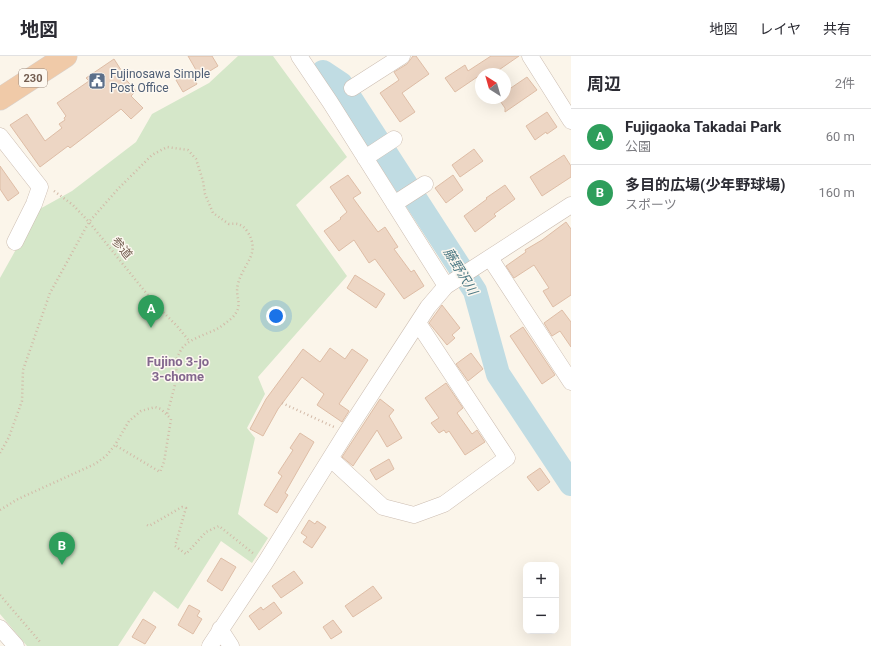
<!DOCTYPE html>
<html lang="ja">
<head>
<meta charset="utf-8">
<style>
  body { margin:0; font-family:Roboto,"Noto Sans JP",sans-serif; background:#f2f2f3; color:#2b2b33 }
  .controls { position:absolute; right:12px; bottom:12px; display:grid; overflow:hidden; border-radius:8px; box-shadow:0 4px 16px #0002 }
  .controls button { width:36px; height:36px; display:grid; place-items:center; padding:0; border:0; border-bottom:1px solid #e1e1e2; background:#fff; color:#2b2b33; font:20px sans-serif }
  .compass { position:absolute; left:475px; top:12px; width:36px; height:36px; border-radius:50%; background:#fff; box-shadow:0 4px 16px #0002; rotate:323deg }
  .you { position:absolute; left:276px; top:260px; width:14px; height:14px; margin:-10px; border:3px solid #fff; border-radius:50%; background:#1a73e8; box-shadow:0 0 0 6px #1a73e833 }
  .badge { display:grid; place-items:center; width:26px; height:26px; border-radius:50%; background:#d77b5c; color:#fff; font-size:13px; font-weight:700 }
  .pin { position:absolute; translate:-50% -33px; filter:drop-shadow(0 1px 2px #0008) }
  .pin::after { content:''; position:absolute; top:21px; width:14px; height:12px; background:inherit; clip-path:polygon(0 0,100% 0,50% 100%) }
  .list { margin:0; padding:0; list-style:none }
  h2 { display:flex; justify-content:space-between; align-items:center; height:52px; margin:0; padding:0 16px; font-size:17px }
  h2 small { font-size:13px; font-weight:400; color:#7c7c81 }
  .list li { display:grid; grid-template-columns:26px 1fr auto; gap:12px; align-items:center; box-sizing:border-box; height:56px; padding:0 16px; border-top:1px solid #e1e1e2 }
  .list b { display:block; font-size:15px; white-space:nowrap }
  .list p { margin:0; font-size:13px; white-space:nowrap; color:#7c7c81 }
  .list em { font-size:13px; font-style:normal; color:#7c7c81 }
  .map { position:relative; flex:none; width:571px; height:590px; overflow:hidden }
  header { display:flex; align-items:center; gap:24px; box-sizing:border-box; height:56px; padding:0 20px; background:#fff; border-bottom:1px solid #e1e1e2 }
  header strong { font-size:19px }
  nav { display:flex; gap:22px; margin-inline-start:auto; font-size:14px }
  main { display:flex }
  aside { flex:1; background:#fff }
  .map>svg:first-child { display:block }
</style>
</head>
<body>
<header>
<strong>地図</strong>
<nav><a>地図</a><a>レイヤ</a><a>共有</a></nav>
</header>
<main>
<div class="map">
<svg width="571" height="590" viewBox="0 0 571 590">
  <rect width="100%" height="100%" fill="#fbf5ea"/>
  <path fill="#d5e7c9" d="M238,0H273L347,101L296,149L347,220L258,321L265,338L247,372L255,382L238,458L268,482L252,507L221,485L178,553L154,535L118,590H27L0,558V222L38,154L72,135L136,86L152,58L209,27Z"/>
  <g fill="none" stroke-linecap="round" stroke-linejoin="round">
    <path stroke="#c0dce3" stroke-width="24" d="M323,16L341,28L475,235L498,318L571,428"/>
  </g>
  <path fill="#edd6c4" stroke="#debda6" d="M188,0H212L218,10L200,21Z
    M413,0H416L429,18L402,37L415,56L400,66L380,37L399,24L394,16L407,8Z
    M491,0H519L493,18L489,13L455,36L445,22L465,9L468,15Z
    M114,3L123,17L121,18L136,35L131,40L143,52L131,63L121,53L70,92L68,90L40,111L10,69L27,58L45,85L62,72L59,68L65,64L64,62L66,60L57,47L89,25L86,22Z
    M190,16L197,28L183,36L176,24Z
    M527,21L537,34L505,56V52L498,42H505V36Z
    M547,56L557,71L547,78L546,76L535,84L526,70Z
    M474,93L483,105L460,121L452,109Z
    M564,99L571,110V121L542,140L530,121Z
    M0,110L19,137L8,145L0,133Z
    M348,119L361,137L353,142L378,176L385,171L398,191L394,193L411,216L414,214L424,230L404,243L375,203L369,207L354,184L339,195L324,175L341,163L340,162L347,156L330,131Z
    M453,119L463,134L446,147L435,132Z
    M505,129L515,143L494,158L496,160L475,176L464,160L487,143L486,142Z
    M566,166L571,173V239L553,251L543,235L549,232L534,209L514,222L506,210L526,196L525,194L542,184Z
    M355,219L385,238L376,252L347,232Z
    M442,249L460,272L452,279L455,282L447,289L429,267Z
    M562,254L571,266V291L560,275L552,280L544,267Z
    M523,271L555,319L542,328L510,280Z
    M330,292L345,303L352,293L368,304L339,348L349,355L342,366L317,349L324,338L302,321L278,353L263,380L250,373L266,343L303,293L320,306Z
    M471,297L483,313L468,325L456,308Z
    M446,327L463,352L457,357L472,378L477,374L485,386L465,399L449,375L446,377L444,374L439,377L431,367L439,362L425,342Z
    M380,343L394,354L389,360L402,382L387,391L377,374L353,410L342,401Z
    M300,377L314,386L285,437L288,439L277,457L264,449L282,420L278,417L293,394L290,392Z
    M389,403L394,413L376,424L370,414Z
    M540,412L550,426L538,435L527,421Z
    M309,464L315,468L317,465L326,471L312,492L303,486L307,481L301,477Z
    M221,502L236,511L222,535L207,525Z
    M294,515L303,527L281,542L272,530Z
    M373,530L382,542L353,561L345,550Z
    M274,546L282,557L259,574L249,560L261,551L263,554Z
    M189,549L200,555L197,560L202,563L193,578L178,569Z
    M143,563L156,571L145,588L132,581Z
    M333,564L342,576L331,583L323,571Z"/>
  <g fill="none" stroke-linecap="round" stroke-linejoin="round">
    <g stroke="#ccbdb1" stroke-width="17">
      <path id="minor" d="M299,0L330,46L446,230
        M530,0L571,65
        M352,32L402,0
        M0,80L40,131L34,148L15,186
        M365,102L394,83
        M394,148L425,128
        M490,202L571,326
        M331,403L383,451L414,459L444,448L507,402L418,267
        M0,572L16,590
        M220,573L231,590
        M210,590L265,507L346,377L428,251L446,230L571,149"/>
    </g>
    <g stroke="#d8d2ce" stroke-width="23">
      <path id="trunk" d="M0,43L66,0"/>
    </g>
    <path stroke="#d2b9a7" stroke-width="2.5" stroke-dasharray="1 3" stroke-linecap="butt" d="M54,135L73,149L89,166L155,248L177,270L190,286
      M282,347L334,371
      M0,397L9,381L22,345L23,314L50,237L89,166L118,133L152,99L167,91L188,94L196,103L203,125L205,138L213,157L229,168C237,167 242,168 247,175C262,198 243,207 238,228C234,242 245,248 232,262C227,266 222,270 217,273C207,278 186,284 181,294C172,309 178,309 176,323C174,335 170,347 167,358
      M0,454L18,443L95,408L106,400L115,389L129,365L141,355L155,351L161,353L171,363L164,406L160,416L115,389
      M147,469L149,470L182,451L186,452L175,490L186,498L206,476L219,470L254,498
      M0,539L41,587"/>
    <use href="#minor" stroke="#fff" stroke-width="16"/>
    <use href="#trunk" stroke="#f0caa8" stroke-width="22"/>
  </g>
  <defs>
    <g id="civic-square" transform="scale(0.9)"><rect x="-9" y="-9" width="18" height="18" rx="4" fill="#5c6f8a" stroke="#fdf8f0"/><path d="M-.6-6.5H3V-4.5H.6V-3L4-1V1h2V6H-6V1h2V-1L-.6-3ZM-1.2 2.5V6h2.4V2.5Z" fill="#fff"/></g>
  </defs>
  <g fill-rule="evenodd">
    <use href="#civic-square" x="97" y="25"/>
  </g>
  <g text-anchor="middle" stroke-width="3" stroke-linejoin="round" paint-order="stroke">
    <rect fill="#fdf8f0" stroke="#9c8c80" stroke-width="1" x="19" y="13" width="28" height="18" rx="3"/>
    <g font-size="11" font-weight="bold" fill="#735d50">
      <text x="33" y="26">230</text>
    </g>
    <g font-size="12" fill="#4e5e75" stroke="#fdf8f0" text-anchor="start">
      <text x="110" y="22">Fujinosawa Simple<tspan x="110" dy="14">Post Office</tspan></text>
    </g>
    <g font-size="12" fill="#735d50" stroke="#fdf8f0">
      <text transform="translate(122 192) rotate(51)" y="4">参道</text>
    </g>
    <g font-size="13" font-style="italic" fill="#4c7984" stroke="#fdf8f0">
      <text transform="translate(461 215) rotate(59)" y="5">藤野沢川</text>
    </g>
    <g font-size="13" font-weight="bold" fill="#83678e" stroke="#fdf8f0">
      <text x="178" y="310">Fujino 3-jo<tspan x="178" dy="15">3-chome</tspan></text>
    </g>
  </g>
</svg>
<div class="controls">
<button>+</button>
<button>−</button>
</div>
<svg class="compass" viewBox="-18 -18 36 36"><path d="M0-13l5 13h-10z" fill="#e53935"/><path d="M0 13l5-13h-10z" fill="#7c7c81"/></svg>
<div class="you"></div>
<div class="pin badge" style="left:151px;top:272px;background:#2e9e5b">A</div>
<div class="pin badge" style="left:62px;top:509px;background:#2e9e5b">B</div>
</div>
<aside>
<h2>周辺<small>2件</small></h2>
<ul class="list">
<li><span class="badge" style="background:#2e9e5b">A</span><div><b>Fujigaoka Takadai Park</b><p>公園</p></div><em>60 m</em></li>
<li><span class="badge" style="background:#2e9e5b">B</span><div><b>多目的広場(少年野球場)</b><p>スポーツ</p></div><em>160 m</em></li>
</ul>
</aside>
</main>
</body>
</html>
